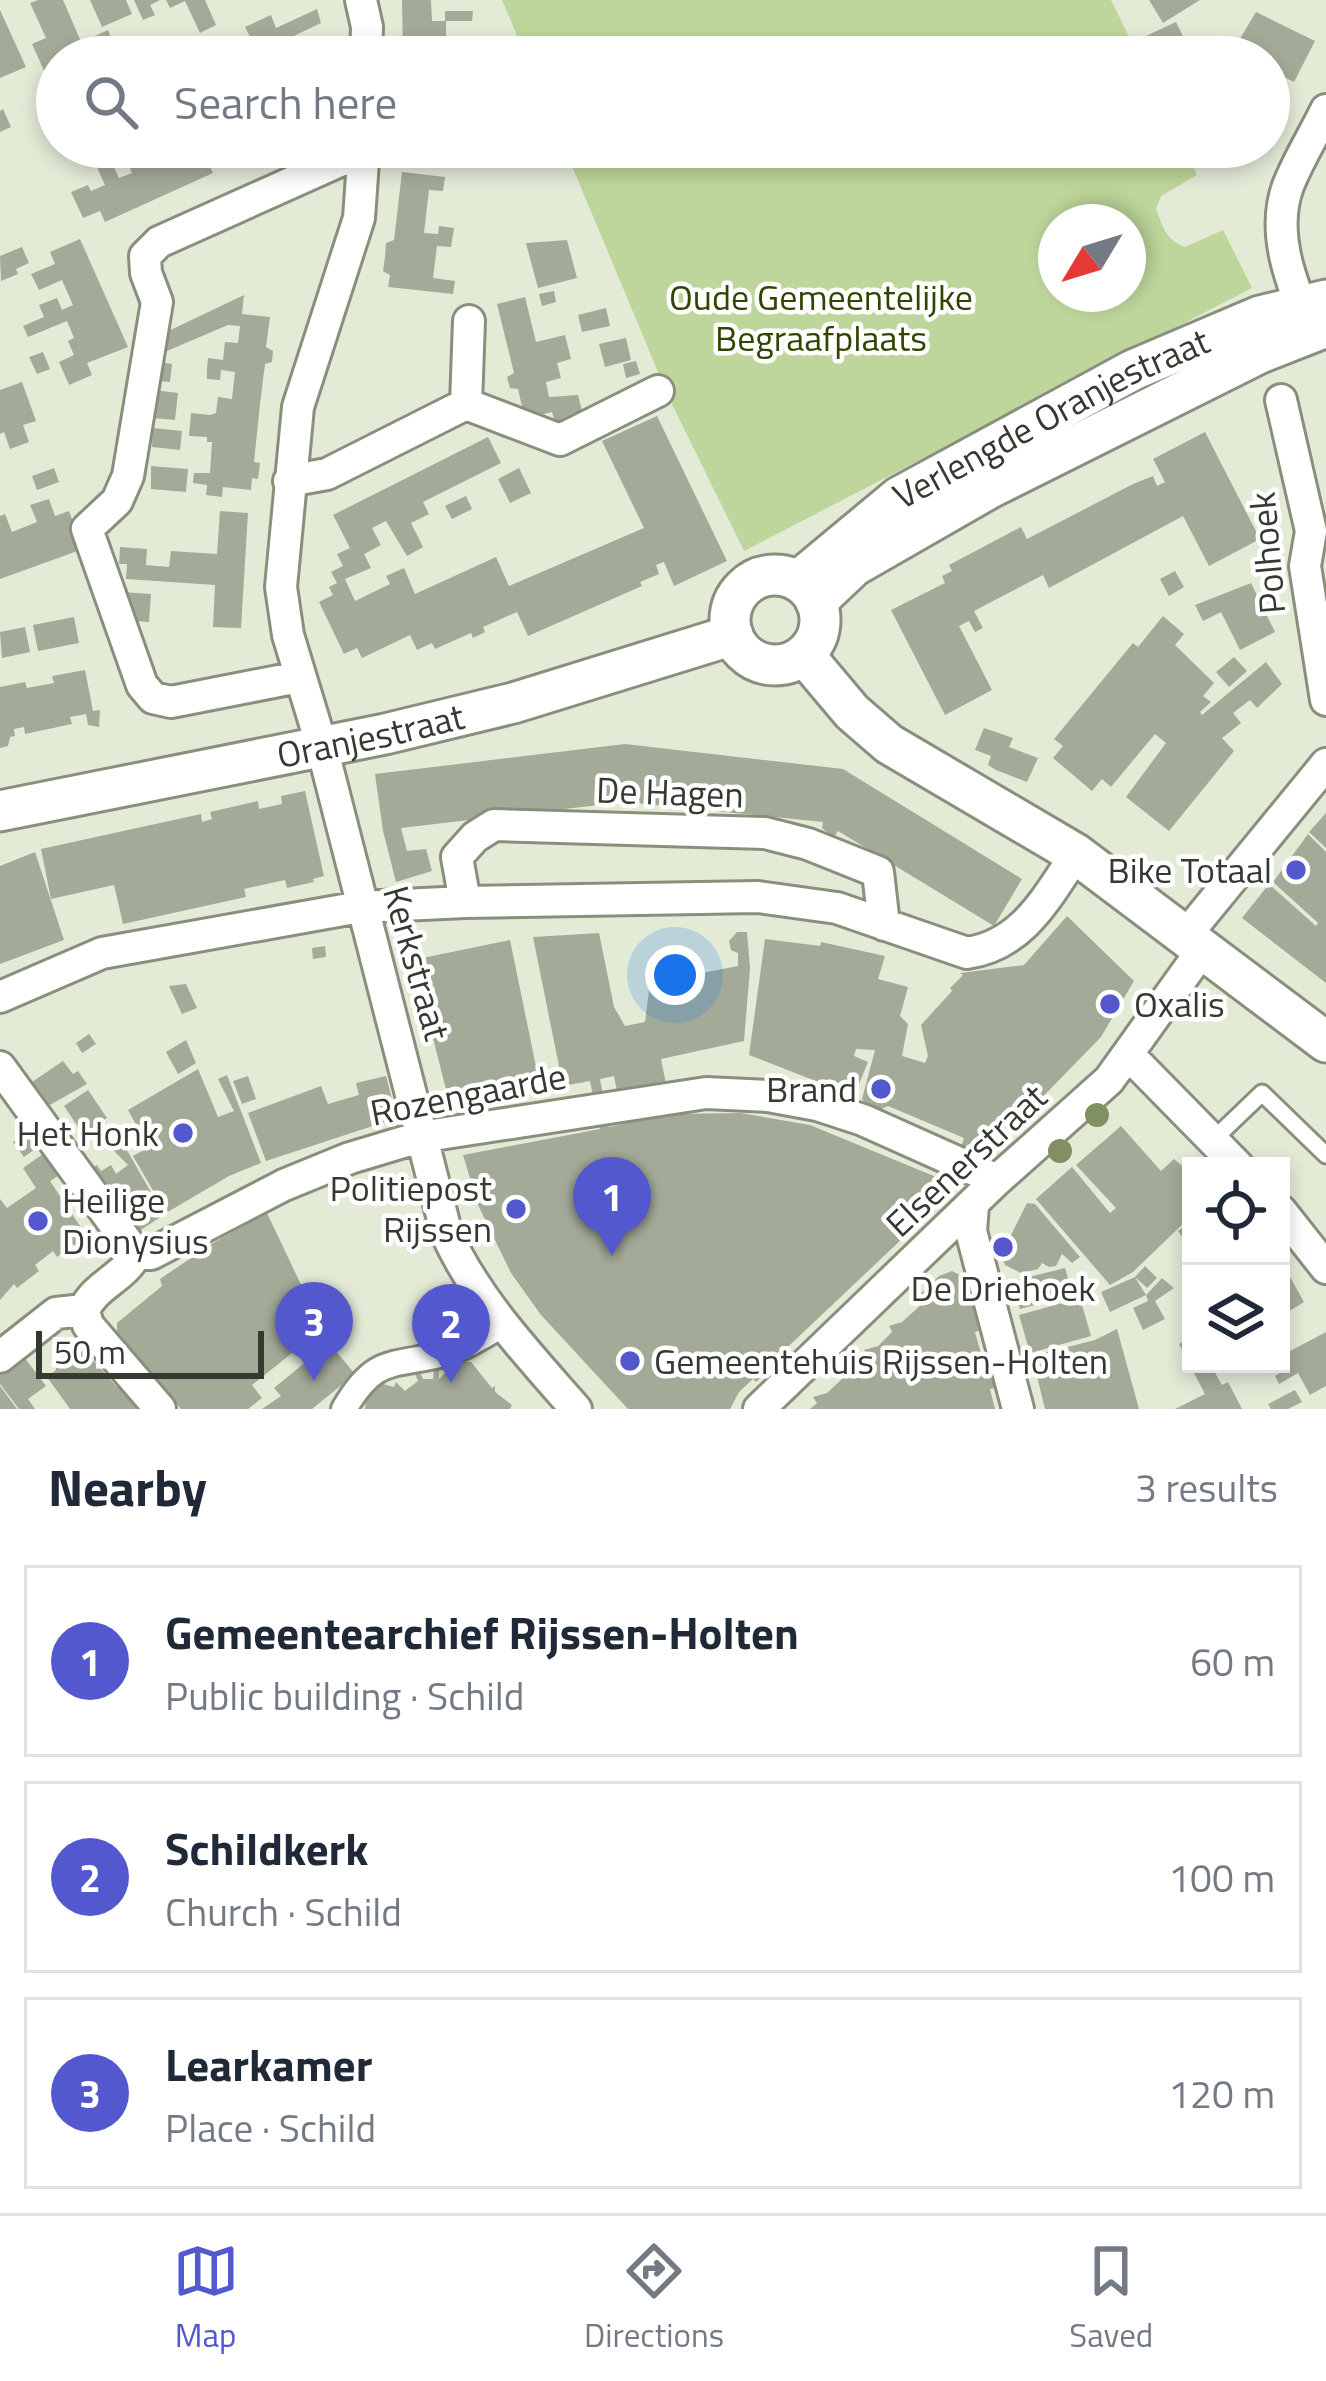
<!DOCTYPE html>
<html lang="en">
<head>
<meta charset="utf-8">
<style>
  body { margin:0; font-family:"Titillium Web",sans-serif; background:#f2f2f3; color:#1f2937 }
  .controls { position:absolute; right:36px; bottom:36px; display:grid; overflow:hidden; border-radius:0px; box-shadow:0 6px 18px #0003 }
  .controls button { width:108px; height:108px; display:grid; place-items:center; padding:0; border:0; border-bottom:3px solid #e0e1e3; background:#fff; color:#1f2937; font:60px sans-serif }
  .compass { position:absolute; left:1038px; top:204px; width:108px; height:108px; border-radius:50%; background:#fff; box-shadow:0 6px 18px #0003; rotate:232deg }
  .scale { position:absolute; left:36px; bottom:30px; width:228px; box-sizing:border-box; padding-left:12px; border:6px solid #363932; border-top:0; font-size:33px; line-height:42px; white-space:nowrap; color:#363932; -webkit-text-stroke:9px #fff; paint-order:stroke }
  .you { position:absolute; left:675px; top:975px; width:42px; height:42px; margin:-30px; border:9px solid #fff; border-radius:50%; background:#1a73e8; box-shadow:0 0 0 18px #1a73e833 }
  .badge { display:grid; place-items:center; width:78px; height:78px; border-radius:50%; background:#5358cf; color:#fff; font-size:39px; font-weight:700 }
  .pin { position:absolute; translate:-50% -99px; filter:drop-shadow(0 3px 6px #0008) }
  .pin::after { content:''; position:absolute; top:63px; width:42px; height:36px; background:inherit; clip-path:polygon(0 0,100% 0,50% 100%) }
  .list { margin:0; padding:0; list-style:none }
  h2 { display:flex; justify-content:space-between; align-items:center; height:156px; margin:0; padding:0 48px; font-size:51px }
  h2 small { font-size:39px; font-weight:400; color:#747a83 }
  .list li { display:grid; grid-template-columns:78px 1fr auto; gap:36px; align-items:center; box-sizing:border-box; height:192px; margin:0 24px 24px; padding:0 24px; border:3px solid #e0e1e3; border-radius:0px }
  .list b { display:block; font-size:45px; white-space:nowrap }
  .list p { margin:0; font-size:39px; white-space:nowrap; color:#747a83 }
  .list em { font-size:39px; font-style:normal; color:#747a83 }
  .icon { flex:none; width:66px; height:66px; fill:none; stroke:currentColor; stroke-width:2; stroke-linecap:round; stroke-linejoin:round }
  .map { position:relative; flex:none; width:1326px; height:1409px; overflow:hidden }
  .search { position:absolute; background:#fff; box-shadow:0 6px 18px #0003; left:36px; right:36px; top:36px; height:132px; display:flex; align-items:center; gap:30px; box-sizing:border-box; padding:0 42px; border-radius:66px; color:#747a83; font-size:45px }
  .sheet { height:804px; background:#fff }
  nav { display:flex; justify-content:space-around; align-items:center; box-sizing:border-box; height:168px; border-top:3px solid #e0e1e3; background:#fff; font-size:33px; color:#747a83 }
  nav a { display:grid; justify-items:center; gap:6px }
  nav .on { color:#5358cf }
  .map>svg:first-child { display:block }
</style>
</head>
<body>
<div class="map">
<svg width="1326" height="1409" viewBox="0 0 1326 1409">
  <rect width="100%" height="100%" fill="#e3ebd7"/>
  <path fill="#bed69b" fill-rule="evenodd" d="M502,0H1111L1139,57H526Z
    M564,147H1183L1197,175L1161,196L1156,209C1163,227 1166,240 1185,247L1223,230L1252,288L744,551L669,398ZM1056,222H1128V294H1056Z"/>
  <path fill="#a3ab98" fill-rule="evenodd" d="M38,0H63L85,51L72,57H57V81L50,84L32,44L46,38L30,3Z
    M90,0H126L132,14L102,27Z
    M134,0H160L150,5L155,15L143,20Z
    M166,0H205L216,25L200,33L185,1L170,8Z
    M402,0H431L432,21H446V45H432V57H403Z
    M1149,0H1200L1163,23Z
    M317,9L321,23L256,54L216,57L252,41L245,27L271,15L276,28Z
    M0,10L26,67L0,78Z
    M445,11H473L472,21H445Z
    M1256,12L1315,41L1294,82L1282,76L1269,101V57H1229Z
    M1176,22L1193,57H1156L1146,36Z
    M108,30L119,57H102L93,37Z
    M3,109L11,127L0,132V111Z
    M88,147H105L119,178L132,173L121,147H151L141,152L147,166L180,151L178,147H201L213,173L105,222L100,211L83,218L71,192L88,185L91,191L105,185Z
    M226,147H271L234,164Z
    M480,147H507V161H480Z
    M402,172L445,177L443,191L429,190L424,233L438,234L439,226L454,228L451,247L437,246L433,278L455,281L453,294L388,287L390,275L383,271L385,257L386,243L394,240Z
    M80,239L128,347L87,363L92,375L69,385L59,362L74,355L68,341L74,338L67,321L28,337L23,326L44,317L39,305L57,298L62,310L73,305L62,280L39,290L31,274L55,264L50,252Z
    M567,240L577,278L538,288L526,243Z
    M22,247L29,263L16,269L18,274L1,281L0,256Z
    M554,291L556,302L542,306L539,294Z
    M244,295L242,314L270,317L266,347L273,351L272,362L265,364L260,404L254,462L260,463L258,479L252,478L251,490L223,487L222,497L206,495L207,485L193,483L194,473H210L212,442H207V437L189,436L191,413L210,415L216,413L218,397L232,399L235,372L221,370L220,380L207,379V368L208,358L223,360L225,342L238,343L240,326L228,325L167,351H158L160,335Z
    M525,297L536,342L565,335L571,359L557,363L561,378L546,382L549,397L578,395L584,419L556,426L552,412L525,419L518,389L510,388L507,377L514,373L497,304Z
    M606,308L610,326L582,332L578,315Z
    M626,338L631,360L605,367L599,344Z
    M43,352L50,369L37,374L29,357Z
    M636,361L640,374L626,378L623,364Z
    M159,362L172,364L170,382L156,381Z
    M22,382L36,421L23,425L29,442L10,449L4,432L0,434V390Z
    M154,390L178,393L175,420L153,418Z
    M657,416L727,561L674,586L664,562L656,565L659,574L640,582L642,586L528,636L517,612L483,627L485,632L473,638L471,633L435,649L432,643L417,650L410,635L362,658L357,648L344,654L319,602L333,595L329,587L337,583L331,572L343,566L337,554L350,548L333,515L488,437L501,463L423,502L429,514L411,523L423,547L407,556L386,521L372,528L381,545L364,554L371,568L345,579L355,601L390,584L386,576L404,568L415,594L496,557L509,586L644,528L602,441Z
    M153,428L182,431L180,450L152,447Z
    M1205,432L1260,539L1209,566L1183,516L1049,588L1043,575L974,611L983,628L975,632L969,621L959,626L992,690L945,715L891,610L945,583L942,576L952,571L949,565L1021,527L1027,539L1133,484L1153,476L1157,486L1165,482L1153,459Z
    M151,466L188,469L186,492L151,489Z
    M54,468L59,482L37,490L32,476Z
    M519,468L531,493L510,503L498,479Z
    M466,496L472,509L452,519L445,506Z
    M49,499L55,516L69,511L83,549L0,579V516L5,514L12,532L37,522L30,505Z
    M220,511L248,513L241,628L213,627L215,585L126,579L127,564H119L120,547L147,549L146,565L169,567L171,551L217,554Z
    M1175,571L1184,587L1169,596L1160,579Z
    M1251,583L1275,632L1240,650L1221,612L1203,621L1195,605Z
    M122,592L151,594L149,622L133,621Z
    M1163,616L1184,634L1175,645L1214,683L1203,696L1211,702L1200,712L1202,715L1266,662L1282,684L1257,708L1250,700L1233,713L1241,723L1222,738L1234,751L1169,831L1126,797L1166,743L1155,734L1111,787L1102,779L1092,791L1053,758L1063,746L1054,739L1133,643L1138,647Z
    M74,617L79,643L38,651L33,625Z
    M25,627L30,652L2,658L0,632Z
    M1234,657L1247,671L1229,687L1216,672Z
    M85,670L93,711L100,710L99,727L88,725L86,714L70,717L72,724L25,734L24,727L14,729L15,736L10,737L8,746L0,748V687L25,682L27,688L54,683L52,676Z
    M984,728L1013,738L1009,747L1038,758L1027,782L996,770L988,765L991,756L975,750Z
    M625,744L843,769L1022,879L994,926L838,831L828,847L820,842L827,832L822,828L823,822L625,802L401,828L407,851L426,849L432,871L396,882L383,831L375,774Z
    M305,791L324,876L313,879L314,882L287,888L285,880L244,889L246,897L123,924L114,885L51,899L41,849L201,814L202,822L212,819L210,812L258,801L259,809L282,804L281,796Z
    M1326,813V848L1309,832Z
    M1308,834L1326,852V983L1242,918L1269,884L1316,926L1318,923L1273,882Z
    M35,852L64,940L0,964V866Z
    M1067,916L1134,981L1101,1037L981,1160L961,1147L964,1138L888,1106L881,1109L866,1104L862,1099L875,1050L856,1049L854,1056L868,1062L854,1096L749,1055L765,939L820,946L821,942L885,956L878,979L908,987L900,1016L908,1024L902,1056L925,1063L928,1056L921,1025L952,991L950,988L963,975L960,973L1024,965Z
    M737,932H747L750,968L744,1041L661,1059L672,1114L741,1113L810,1125L958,1186L774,1360L776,1363L756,1382L753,1379L739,1392L730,1409H628L541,1315L511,1273L478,1205L463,1155L600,1129L590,1081L563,1086L533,937L599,933L614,1007L625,1026L645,1022L650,983L738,966V953L731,950L729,941ZM614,1076L623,1124L609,1127L600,1079Z
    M510,940L540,1086L450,1105L413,960Z
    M325,946L326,957L313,959L312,948Z
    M186,984L197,1008L182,1014L169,986Z
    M89,1034L96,1044L82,1053L76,1043Z
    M186,1040L196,1063L178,1074L166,1052Z
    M63,1061L73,1074L78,1071L87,1084L48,1106L32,1082Z
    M198,1069L218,1117L234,1111L218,1079L227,1075L261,1163L229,1176L166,1213L133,1156L153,1145L150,1140L145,1141L128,1110Z
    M248,1076L256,1099L242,1104L233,1081Z
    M386,1076L397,1118L266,1161L248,1113L321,1086L328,1104L359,1095L356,1083Z
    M88,1090L107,1118L83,1134L64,1106Z
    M1121,1126L1161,1171L1174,1159L1191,1173V1216L1133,1272L1110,1285L1036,1199L1072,1167L1110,1213L1116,1208L1076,1165Z
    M28,1132L38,1147L24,1157L13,1142Z
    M120,1138L164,1215L133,1235L91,1168L97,1165L101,1171L111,1165L116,1174L128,1165L112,1149Z
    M46,1152L61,1174L50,1181L86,1235L82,1243L77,1247L73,1244L57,1257L53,1251L35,1265L39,1271L17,1288L14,1284L0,1300V1199L7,1208L36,1188L23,1168Z
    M1027,1203L1035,1204L1080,1257L1072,1263L1062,1254L1056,1266L1049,1267L1042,1263L1038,1269L1021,1273L1005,1265L1001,1255Z
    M267,1213L322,1329L252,1385L262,1398L248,1409H181L117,1333V1323L162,1286L160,1279L216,1241Z
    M1191,1222V1249L1178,1231Z
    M1145,1266L1157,1278L1147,1288L1135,1277Z
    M1065,1268L1073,1295L1020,1309L1013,1281Z
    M952,1271L966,1278L968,1285L981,1330L975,1332L987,1375L995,1376V1388L990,1389L995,1409H810L817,1403L813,1397L827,1393L842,1379L839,1373L852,1370L867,1356L864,1350L878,1346L892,1332L889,1326L902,1322L924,1302L918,1296L939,1276Z
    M1135,1277L1146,1295L1110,1312L1101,1292Z
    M1290,1277L1304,1302L1281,1316V1283Z
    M1162,1278L1174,1288L1155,1301L1165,1319L1143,1330L1133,1308L1148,1301L1146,1295Z
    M1080,1298L1091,1336L1030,1353L1019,1315Z
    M1117,1329L1139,1409H1045L1032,1356L1095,1340Z
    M1326,1332V1386L1310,1395L1298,1373L1279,1384L1275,1376L1286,1369L1281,1356Z
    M1191,1337V1364H1210L1222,1385L1228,1382L1242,1409H1175L1205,1394L1179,1344Z
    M329,1343L355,1374L312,1409H262L281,1396L274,1388Z
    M84,1350L117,1387L123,1383L142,1409H70L47,1377L56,1370L55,1361L62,1355L70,1360Z
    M24,1357L46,1386L28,1399L35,1409H19L0,1384V1375Z
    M460,1358L461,1362H471L492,1388L495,1386V1392L512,1405L510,1409H365L366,1400L361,1398L377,1386L376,1382L394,1387L396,1382L405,1391L418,1381L414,1372L419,1370L423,1379H433L434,1369L439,1370V1379Z
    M0,1386L17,1409H0Z
    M1295,1390L1302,1402L1288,1409H1271L1268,1404Z"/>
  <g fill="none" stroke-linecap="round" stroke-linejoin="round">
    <g stroke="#88907d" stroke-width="21">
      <path id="service" d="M1213,1140L1262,1093L1326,1155"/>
    </g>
    <g stroke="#88907d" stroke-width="30">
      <path id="pedestrian" d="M344,1409C374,1358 389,1366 440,1355C462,1350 483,1336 502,1325"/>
    </g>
    <g stroke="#88907d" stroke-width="36">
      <path id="minor" d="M361,0L367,27L366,57
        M364,147L359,218L298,407L281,587L288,635L322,747L447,1235C478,1302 528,1354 576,1409
        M1308,324C1291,282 1271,232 1288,186C1298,160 1314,135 1326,110
        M1281,400L1311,531L1305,566L1326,700
        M466,404L469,321
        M289,481L327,474L466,404L560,440L658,391
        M299,677L171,702L153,698L142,685L87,529L117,501L128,476L157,302L146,273L145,256L159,242L364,150
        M465,902L457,857L475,837L494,825L765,833L808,844L878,872L884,925
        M1186,935L1326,764
        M0,997L102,953L360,907L465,902L758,897L837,908L967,953C1023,945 1047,897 1076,854
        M1129,1055L1238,1166
        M0,1067L136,1254
        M973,1205L971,1231L1018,1409
        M1281,1211L1326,1268
        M84,1310C95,1285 124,1278 136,1254H151L284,1185L350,1158L420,1137L706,1093L768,1096L817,1105L863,1120L997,1180
        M84,1310L88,1325L160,1409
        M0,1357L56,1313L84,1310
        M759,1409L997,1180L1109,1080L1203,949"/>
    </g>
    <g stroke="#88907d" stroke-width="45">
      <g id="tertiary">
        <circle cx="775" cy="620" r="45"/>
        <path id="s1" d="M798,581L899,497L1133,370L1260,316L1326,300"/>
        <path d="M816,602L854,566L990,488L1260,353L1326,327"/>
        <path d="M804,655L852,712L889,744L1076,854L1326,1042"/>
        <path id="s2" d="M0,811L385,734L513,703L733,635"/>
      </g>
    </g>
    <use href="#service" stroke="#fff" stroke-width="15"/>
    <use href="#pedestrian" stroke="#fff" stroke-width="24"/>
    <use href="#minor" stroke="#fff" stroke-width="30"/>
    <use href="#tertiary" stroke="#fff" stroke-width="39"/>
  </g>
  <g fill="#819061">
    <circle cx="1097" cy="1115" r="12"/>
    <circle cx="1060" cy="1151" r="12"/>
  </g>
  <g fill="#5358cf" stroke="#fff" stroke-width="4.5">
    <circle cx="1296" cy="870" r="12"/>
    <circle cx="1110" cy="1004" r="12"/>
    <circle cx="881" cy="1089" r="12"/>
    <circle cx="183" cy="1133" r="12"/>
    <circle cx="516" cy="1209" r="12"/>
    <circle cx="38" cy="1221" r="12"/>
    <circle cx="1003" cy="1247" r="12"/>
    <circle cx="630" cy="1361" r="12"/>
  </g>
  <g text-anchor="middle" stroke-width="9" stroke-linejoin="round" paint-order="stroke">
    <g font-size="36" fill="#304500" stroke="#fff">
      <text x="821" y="310">Oude Gemeentelijke<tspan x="821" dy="41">Begraafplaats</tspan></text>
    </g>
    <g font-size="36" fill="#363932" stroke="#fff">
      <text dy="13" stroke="none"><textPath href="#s1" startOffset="303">Verlengde Oranjestraat</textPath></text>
      <text transform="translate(1267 553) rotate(-95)" y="13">Polhoek</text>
      <text dy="13" stroke="none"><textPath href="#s2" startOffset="378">Oranjestraat</textPath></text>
      <text transform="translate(670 792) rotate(2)" y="13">De Hagen</text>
      <text transform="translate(417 963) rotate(74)" y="13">Kerkstraat</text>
      <text transform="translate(468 1094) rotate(-11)" y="13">Rozengaarde</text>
      <text transform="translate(966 1160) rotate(-43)" y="13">Elsenerstraat</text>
    </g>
    <g font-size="36" fill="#363932" stroke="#fff" text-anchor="end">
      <text x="1272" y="883">Bike Totaal</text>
      <text x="1134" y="1017" text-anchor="start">Oxalis</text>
      <text x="857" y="1102">Brand</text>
      <text x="159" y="1146">Het Honk</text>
      <text x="492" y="1201">Politiepost<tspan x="492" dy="41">Rijssen</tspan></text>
      <text x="62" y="1213" text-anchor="start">Heilige<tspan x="62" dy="41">Dionysius</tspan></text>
      <text x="1003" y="1301" text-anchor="middle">De Driehoek</text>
      <text x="654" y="1374" text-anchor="start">Gemeentehuis Rijssen-Holten</text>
    </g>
  </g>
</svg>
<div class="controls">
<button><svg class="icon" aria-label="locate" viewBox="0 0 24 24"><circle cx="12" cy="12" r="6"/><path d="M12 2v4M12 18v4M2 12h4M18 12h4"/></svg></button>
<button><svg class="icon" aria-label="layers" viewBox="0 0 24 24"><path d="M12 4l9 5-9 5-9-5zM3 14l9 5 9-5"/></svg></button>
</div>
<svg class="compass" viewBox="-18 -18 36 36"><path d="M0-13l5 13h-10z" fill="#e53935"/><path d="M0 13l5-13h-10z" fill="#747a83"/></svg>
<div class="scale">50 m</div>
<div class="you"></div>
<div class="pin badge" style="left:612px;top:1256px">1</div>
<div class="pin badge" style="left:451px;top:1383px">2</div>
<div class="pin badge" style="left:314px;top:1381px">3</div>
<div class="search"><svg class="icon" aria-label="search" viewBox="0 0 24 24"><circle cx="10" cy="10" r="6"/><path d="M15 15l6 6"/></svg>Search here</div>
</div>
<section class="sheet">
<h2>Nearby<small>3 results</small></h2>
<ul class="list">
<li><span class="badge">1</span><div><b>Gemeentearchief Rijssen-Holten</b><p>Public building · Schild</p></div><em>60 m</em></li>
<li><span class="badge">2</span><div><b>Schildkerk</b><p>Church · Schild</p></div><em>100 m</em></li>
<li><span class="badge">3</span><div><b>Learkamer</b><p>Place · Schild</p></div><em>120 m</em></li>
</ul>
</section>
<nav>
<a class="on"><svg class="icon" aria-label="map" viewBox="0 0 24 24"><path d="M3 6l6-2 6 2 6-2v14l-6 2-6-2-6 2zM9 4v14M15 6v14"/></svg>Map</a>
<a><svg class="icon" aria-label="directions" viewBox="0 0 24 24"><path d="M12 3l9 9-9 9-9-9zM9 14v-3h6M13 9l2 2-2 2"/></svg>Directions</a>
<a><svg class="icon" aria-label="saved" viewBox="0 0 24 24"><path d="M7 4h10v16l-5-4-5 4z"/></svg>Saved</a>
</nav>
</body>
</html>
